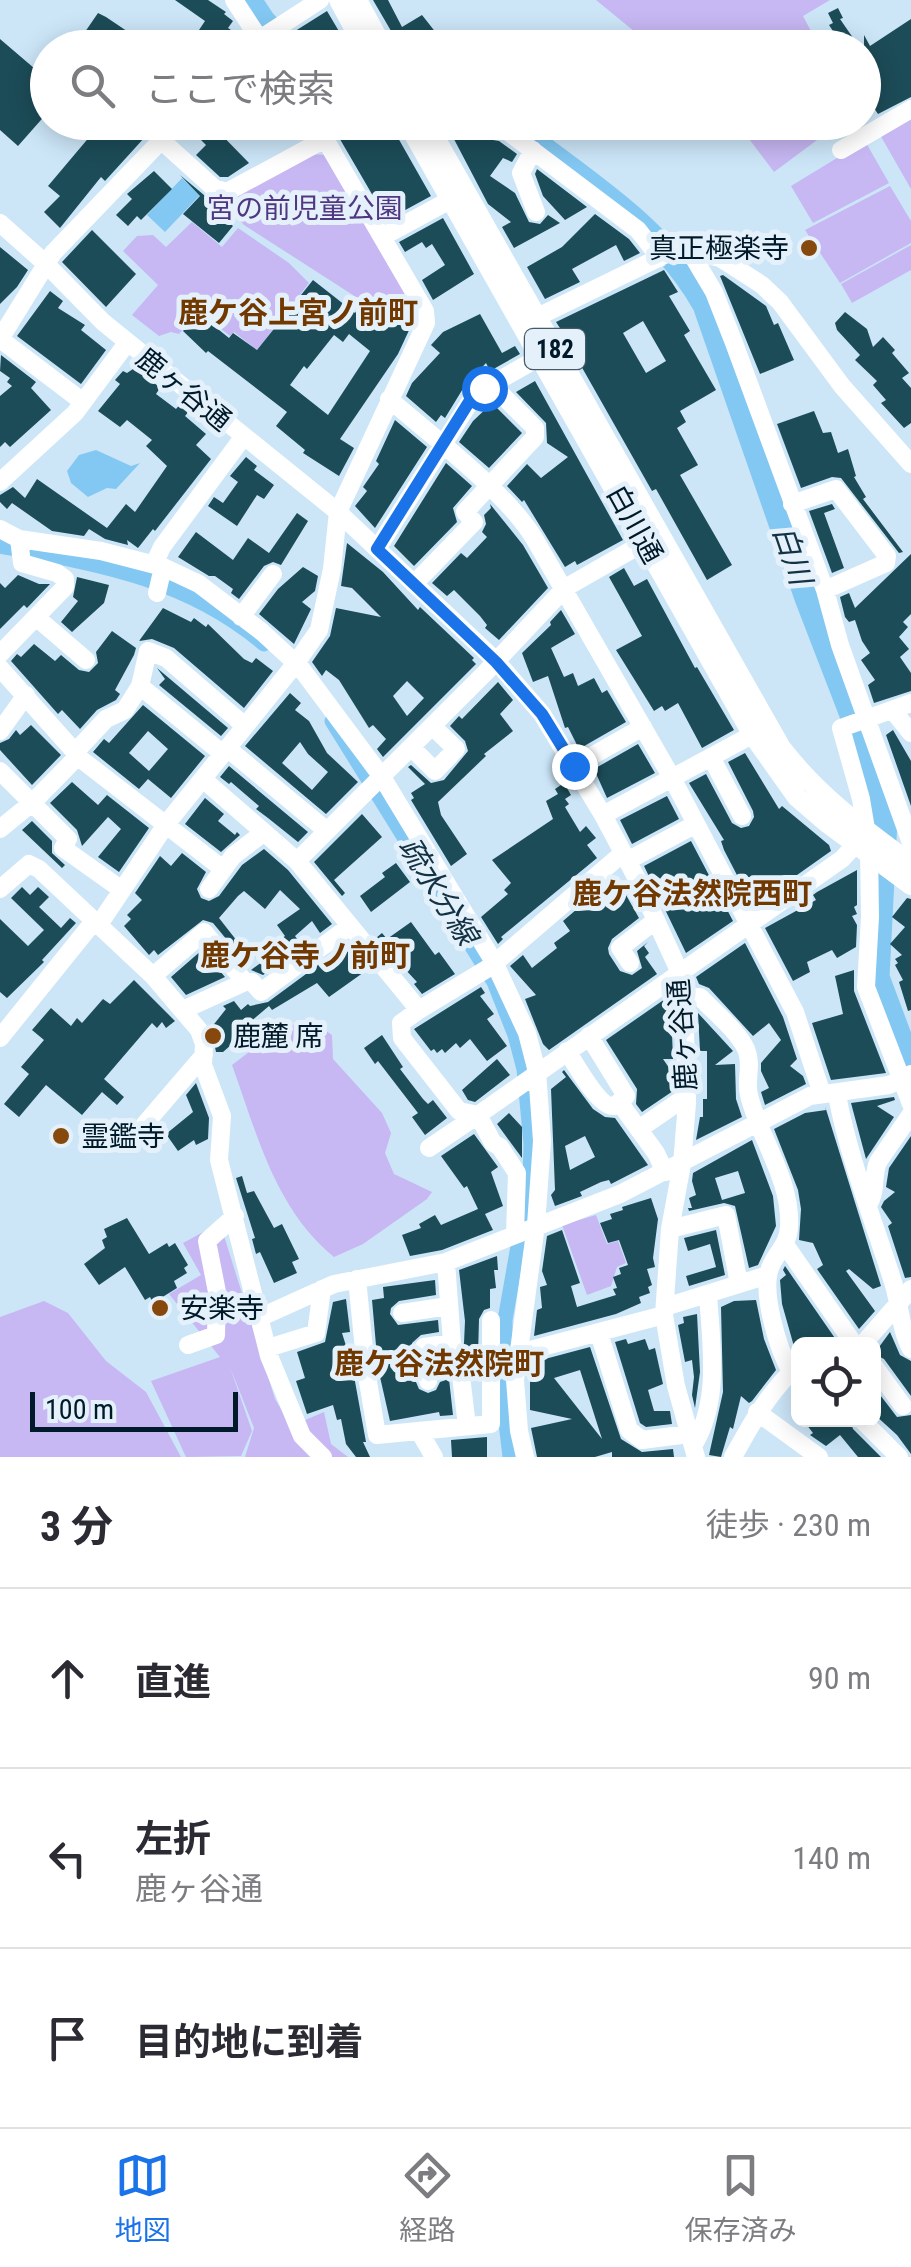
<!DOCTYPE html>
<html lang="ja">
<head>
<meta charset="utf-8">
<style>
  body { margin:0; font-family:"Roboto Condensed","Noto Sans JP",sans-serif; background:#f2f2f3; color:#2b2b33 }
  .controls { position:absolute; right:30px; bottom:30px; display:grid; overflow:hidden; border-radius:15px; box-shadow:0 5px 25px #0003 }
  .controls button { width:90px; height:90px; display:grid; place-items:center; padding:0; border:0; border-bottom:2px solid #e1e1e2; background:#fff; color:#2b2b33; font:50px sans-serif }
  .scale { position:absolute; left:30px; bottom:25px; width:208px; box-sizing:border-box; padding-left:10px; border:5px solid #001a29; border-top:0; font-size:28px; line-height:35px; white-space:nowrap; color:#001a29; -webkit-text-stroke:8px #e4f1fa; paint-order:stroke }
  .stop { position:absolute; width:30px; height:30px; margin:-22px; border:8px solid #1a73e8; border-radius:50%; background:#fff }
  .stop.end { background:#1a73e8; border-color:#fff; box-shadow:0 2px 10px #0008 }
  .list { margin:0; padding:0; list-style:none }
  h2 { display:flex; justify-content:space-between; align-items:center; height:130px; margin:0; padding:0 40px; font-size:42px }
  h2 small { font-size:32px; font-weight:400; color:#7c7c81 }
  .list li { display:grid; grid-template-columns:65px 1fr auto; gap:30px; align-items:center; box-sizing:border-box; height:180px; padding:0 40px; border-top:2px solid #e1e1e2 }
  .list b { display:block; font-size:38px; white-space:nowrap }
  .list p { margin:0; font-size:32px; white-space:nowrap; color:#7c7c81 }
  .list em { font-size:32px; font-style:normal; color:#7c7c81 }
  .icon { flex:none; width:55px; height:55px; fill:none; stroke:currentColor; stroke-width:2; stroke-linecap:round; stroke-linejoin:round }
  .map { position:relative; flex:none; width:911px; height:1457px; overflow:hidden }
  .search { position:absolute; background:#fff; box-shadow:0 5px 25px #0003; left:30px; right:30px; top:30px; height:110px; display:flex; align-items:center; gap:25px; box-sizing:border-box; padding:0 35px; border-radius:55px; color:#7c7c81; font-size:38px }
  .sheet { height:670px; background:#fff }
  nav { display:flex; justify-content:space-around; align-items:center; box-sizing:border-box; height:140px; border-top:2px solid #e1e1e2; background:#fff; font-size:28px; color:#7c7c81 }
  nav a { display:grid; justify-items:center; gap:5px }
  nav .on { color:#1a73e8 }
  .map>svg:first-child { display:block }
</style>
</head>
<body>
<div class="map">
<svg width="911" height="1457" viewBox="0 0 911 1457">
  <rect width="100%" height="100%" fill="#cce6f8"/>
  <path fill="#c7b7f3" d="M596,0H830L803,16L812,33L800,48L644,47L646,41Z
    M911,115V189L879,133Z
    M745,122H840V123L774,172L740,127Z
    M865,141L889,183L813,223L791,186Z
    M309,154L327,155L418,313L417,329L393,312L384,315L244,225L222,200Z
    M890,186L911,221V243L840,283L805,230Z
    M192,222L222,247L238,228L289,263L309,283L257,350L234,332L230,336L198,311L179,334L171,332L159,336L132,315L158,285L123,251L137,236L153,235L166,247Z
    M911,245V270L852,303L841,284Z
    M313,1022L332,1035L333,1059L382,1113L391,1133L385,1153L394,1174L432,1192L427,1199L363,1244L334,1257C275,1209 257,1134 232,1065L283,1026Z
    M596,1215L607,1244L618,1241L626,1263L617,1267L611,1286L587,1295L562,1225Z
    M220,1223L275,1399L291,1426L324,1412L331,1444L348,1457H245L254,1428L230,1367L252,1431L241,1456L186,1457L151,1381L220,1357L169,1294L201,1275L183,1243Z
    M44,1301L68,1313L106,1361L146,1392L181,1457H0V1317Z"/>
  <path fill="#83c8f2" d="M182,178L200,195L165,232L147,215Z
    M96,450L131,466L140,463L116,489L107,488L88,497L71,483L67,471L79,455Z"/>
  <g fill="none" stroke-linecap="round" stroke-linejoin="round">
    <path stroke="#83c8f2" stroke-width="15" d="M0,546C97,564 186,578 264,644
      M332,721L494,982L515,1035L524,1069L531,1144L530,1178L505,1320V1414L510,1457"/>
    <path stroke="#83c8f2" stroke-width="25" d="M249,0L263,21L288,48
      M533,141C598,190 665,233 705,305L807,598L851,712L885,820L877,977L911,1068"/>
  </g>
  <path fill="#1c4c58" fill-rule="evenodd" d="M175,0H208L226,12L224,14L233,21L228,28L237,34L228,48H187L205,21Z
    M373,0H388L402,27L422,15L448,48H401Z
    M838,8L843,18L840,19L860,48H844L829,25L833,23L828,13Z
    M327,11L340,33L347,48H310L292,33Z
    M98,13L106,17L152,48H74Z
    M911,19V97L878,114L864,93V35L870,46Z
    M0,39L48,80V112L18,146L0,130Z
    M102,122H128L145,137L105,181L101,177L60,228L44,212L60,196L48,186Z
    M191,122H209L249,163L228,177H220L196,155L206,145L189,128Z
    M330,122H389L431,196L387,220Z
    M445,122H483L495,138L493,140L499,141L517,154L512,162L503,158L490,176L515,193L529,222L540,224L548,215L560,223L514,248L502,227L511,222L488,204Z
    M537,169L587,207L565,220L543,196L535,174Z
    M154,171L172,189L141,220L137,216L128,226L116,215L132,199L127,194Z
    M180,175L210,200L206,204L233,226L219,243L183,214L200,196Z
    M595,214L629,239L640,253L624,261L616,245L572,269L580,282L545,299L527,267L562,247Z
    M443,218L474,274L433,300L422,280L445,265L432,244L426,248L422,242L405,252L399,242Z
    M92,230L136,274L106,307L62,262Z
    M0,247L28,270L17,287L0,304Z
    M664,270L678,292L669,296L690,331L684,335L716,390L680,411L686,422L677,428L698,465L680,475L732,565L707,580L656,489L652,491L580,364L583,363L556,322ZM643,321L666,361L646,373L623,333Z
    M723,275L766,306L774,325L778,323L794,360L760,374L720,276Z
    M313,280L355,313L360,306L384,325L392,313L411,326L398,354L340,439L354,448L339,476L303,453L305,450L276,426L287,412L208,351L206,353L183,331L198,313L229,338L233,333L257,350ZM349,334L370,351L328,415L290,385L304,366L307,369L334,335L343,342Z
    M50,291L63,301L58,308L85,325L81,330L106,350L81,384L17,336Z
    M845,312L867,329L873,347L883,337L895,350L892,353L909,373L902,378L911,388V423L904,428L881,403L886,400L873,385L877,381L855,360L860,355L837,330L835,323Z
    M480,314L502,353L515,346L520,354L490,371L486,363L464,387L445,418L441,415L436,422L406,396L412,383L440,353L431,345L443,332Z
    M1,355L36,382L31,388L51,410L10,447L5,442L0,447V396L12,386L7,382L10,378L0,371Z
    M136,367L160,388L156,394L176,409L181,403L190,410L185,416L206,434L196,445L211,459L155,531L153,529L138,548L127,540L128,545L105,539L89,529L84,536L52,531L12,503L7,509L0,502V495L13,487L25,498L37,479L107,528L126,504L135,512L167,466L146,446L152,440L127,420L120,427L98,411L120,384L115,380L123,371L127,373Z
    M535,381L623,540L577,565L575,561L565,567L524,500L522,502L507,486L527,464L541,478L568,457L547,443L546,423L516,392Z
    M492,403L522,433L489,468L459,442L473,421Z
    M814,411L823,433L831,432L838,453L848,449L856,476L854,477L866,497L863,499L903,552L899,553L841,478L832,477L801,488L777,424Z
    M395,420L427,447L375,528L355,506L367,491L363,487L379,464L376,461Z
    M246,457L257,466L254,470L274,485L264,499L257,495L237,526L208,506L214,497L223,503L238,482L230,476Z
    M446,463L472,486L453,508L457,522L414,566L394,546Z
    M490,504L523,545L548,588L499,640L485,628L487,625L480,616L454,590L447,596L432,583L461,553L467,558L487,537L482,532L486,524L484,515L491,508Z
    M832,504L835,509L824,513L844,568L832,573L809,511Z
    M297,513L308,521L281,565L273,562L264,566L239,599L231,593L233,589L215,576H209L178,557L196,532L233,560L248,538L269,553Z
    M347,543L383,572L418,610L420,607L474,658L472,660L476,664L383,757L377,749L386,739L373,725L369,728L339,680L326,670L322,676L312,662L330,636L336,608L381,617L352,588L341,586ZM407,681L424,698L407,716L393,696Z
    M911,554V614L903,622L908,627L899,637L909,649L900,657L911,673V691L874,703L868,685L875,680L861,660L870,653L862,641L855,620L849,622L845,617L840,597L849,593L855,608Z
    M303,567L318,576L315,591L302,602L311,609L294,644L259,614L278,589Z
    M624,568L634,586L647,579L695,668L697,667L734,730L702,748L678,703L665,711L662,706L654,711L616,650L642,636L609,577Z
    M18,575L39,584H50L27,608L24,605L0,629V583L5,588Z
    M77,577L109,585L104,603L72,632L61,622L78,601L73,597Z
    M163,608L191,622L194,618L206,627L208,624L244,659L252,663L256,658L273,671L244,708L174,648L152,639L139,641Z
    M561,610L575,634L551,648L564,677L573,673L578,686L594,678L602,693L607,690L626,722L579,749L568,727L565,728L548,676L533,682L522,653L551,625L550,622Z
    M112,631L136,648L134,655L115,690L120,694L116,700L97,710L80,729L62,710L58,714L11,661L17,654L21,657L34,644L55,661L61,655L79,670L89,672L98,663L96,652Z
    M157,668L228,728L221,736L159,685L165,679Z
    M498,682L513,700L500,714L513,731L484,754L486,756L438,802L441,815L467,854L451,866L411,800L414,798L411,793L425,784L408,767L411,765L431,783L444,780L468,751L465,741L450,726L459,716L462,719Z
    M290,693L301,703L295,710L309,721L327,753L358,782L326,814L245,746ZM300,742L308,754L328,772L312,790L282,763Z
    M143,705L205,756L171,798L148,779L139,789L93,752L104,739L109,743ZM148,731L168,749L149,771L129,753Z
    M31,725L61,755L32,785L0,750V743L9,739L16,730L20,735Z
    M893,730L911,761V806L886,735Z
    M638,744L655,773L607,798L594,769Z
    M745,753L779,809L782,806L829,845L831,851L753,906L724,850L721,841L724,840L689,783L706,774L732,823L741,828L749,826L754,817L753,811L728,762Z
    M229,766L308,832L298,842L268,818L256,809L259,806L231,782L229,784L220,777Z
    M72,782L98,805L107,795L149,828L119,872L98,857L121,829L108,817L82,846L77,830L50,803Z
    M564,783L571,795L565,799L569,804L565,807L580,832L586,826L596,838L587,845L597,858L501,937L503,939L498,944L481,917L508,894L504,890L511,883L492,860L553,819L546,801L558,794L555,789Z
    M667,796L679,819L632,844L620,820Z
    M205,798L224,814L218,821L235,835L237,832L240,835L221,852L185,824Z
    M362,814L382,837L334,880L345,893L342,896L314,862Z
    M32,821L52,841V853L65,865L62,868L22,830Z
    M691,841L733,921L686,953L644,866Z
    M264,849L288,870L332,924L320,933L312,921L295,936L302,946L263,975L251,970L262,962L258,957L285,936L277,925L300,909L280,890L265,909L244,891L238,896L219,918L237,941L232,946L213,923L203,920L158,955L154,950L149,955L124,926L131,919L127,915L142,900L135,893L160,856L171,866L182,853L206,872L197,889L201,898L209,901L219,896L242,865Z
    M396,863L410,882L371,912L360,896L385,877L382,873Z
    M857,870V905L854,907L857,914L852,916L857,925L856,947L837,958L832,950L807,962L810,972L793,981L765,928L816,900L813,895L817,892Z
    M611,880L623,897L626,895L639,918L612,939L608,948L609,954L620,971L632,975L642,968L637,951L648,942L644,946L649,953L645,957L657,974L549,1050L543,1044L525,999L536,995L510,966L523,955L532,968L557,948L554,943L570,931L563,921Z
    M22,887L30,895L38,887L49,897L39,907L61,928L70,918L76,923L42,960L44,962L7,998L0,992V919L28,946L44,930L11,898Z
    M907,898L911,899V1010L908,1011L899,982L903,980L895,965L898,963L895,959L902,955L890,944L905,927L892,917Z
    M411,922L435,955L439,952L455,974L422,994L414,984L417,982L376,938L382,933L387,939Z
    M348,943L367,970L329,997L317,983L272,1010L269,1006L236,1034L239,1036L231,1045L223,1052H216L211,1028L226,1009L223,1006L234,1001L241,1010L248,1004L250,1006L268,1002Z
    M745,943L783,1017L797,1059L790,1066L803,1076L806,1084L765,1105L761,1092L769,1088L761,1071V1063L781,1040L769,1023L753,1036L709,988L699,984L696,977Z
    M202,950L225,977L186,995L171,977Z
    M854,970V991L886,1073L831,1080L812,1023L843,1014L835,976Z
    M134,980L175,1021L166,1028L162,1022L157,1028L152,1023L104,1079L124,1097L117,1105L102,1092L82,1115L46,1085L19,1117L4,1104L29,1074L21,1067L44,1040L32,1030L51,1008L71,1026L77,1018L82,1023L103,999L110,1004Z
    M481,987L485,993L480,996L494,1014L487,1019L507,1046L487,1061L470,1039L460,1048L456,1043L445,1053L442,1049L437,1053L434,1049L431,1051L414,1029Z
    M665,999H668V1008H671L673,1059H663L674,1075L670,1086L673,1091L642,1112L636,1104L637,1089L606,1040Z
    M698,1013L733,1051L715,1065L735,1064L736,1099L742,1117L696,1140L700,1117H703V1099H707V1051H700Z
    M382,1035L403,1067L400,1069L423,1099L428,1104L433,1100L447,1118L425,1135L412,1117L418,1113L378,1061L375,1064L364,1048Z
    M497,1059L510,1075L475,1102L468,1100L462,1090Z
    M564,1070L593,1109L605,1117L615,1118L648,1165L611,1184L609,1180L601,1182L580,1192L582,1196L555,1206L551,1195L555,1190L551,1089L566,1077L562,1072ZM585,1136L595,1157L570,1170L565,1146Z
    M196,1083L209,1118L208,1139L196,1145L194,1140L178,1151L166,1134L193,1112L186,1095Z
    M894,1097L895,1100L877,1106L894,1117L866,1159L851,1103Z
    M825,1106L881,1286L873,1289L849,1269L846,1271L875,1311L859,1329L817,1269L823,1265L813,1243L799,1240L801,1209L798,1190L774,1129L805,1113L826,1110Z
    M509,1113L522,1127V1158L497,1124Z
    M474,1134L498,1167L491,1172L503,1206L485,1214L493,1230L442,1250L410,1256L402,1235L421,1228L419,1224L435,1215L441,1225L478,1209L467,1186L464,1188L441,1156Z
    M911,1136V1277L905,1278L888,1226L892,1223L881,1207L884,1201L895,1192L886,1187L889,1168Z
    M752,1140L773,1196L776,1226L758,1265L749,1268L735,1206L724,1203L689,1211L688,1208H692L689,1198L696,1195L692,1181L693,1173ZM738,1171L745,1193L722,1200L715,1178Z
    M242,1176L247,1193L254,1191L274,1228L282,1224L299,1259L292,1262L297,1273L274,1283L260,1252L256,1254L252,1239L255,1238L236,1178Z
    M651,1198L658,1219L653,1258L655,1267L647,1269L652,1285L648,1287L650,1293L639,1297L641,1303L616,1314L534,1336L537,1310L542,1308L540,1287L547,1285L542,1271L547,1236L562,1230L580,1283L571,1286L577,1307L616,1295L613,1289L617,1288L613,1277L621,1274L619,1268L628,1265L619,1240L608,1243L600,1223L612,1219L610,1214L623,1210L622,1207Z
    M127,1218L149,1254L167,1243L169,1247L175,1243L188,1265L184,1268L187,1273L174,1281L177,1288L153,1303L150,1297L145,1300L125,1267L99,1285L84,1264L105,1248L102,1240L107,1237L104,1229Z
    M716,1230L725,1275L689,1286L686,1276L716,1267L710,1244L688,1251L684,1238Z
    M497,1256L498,1270H494L496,1288L490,1289V1308L484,1310L479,1319L478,1356L459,1359L464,1343L465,1321L459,1270Z
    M785,1266L839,1344H798L797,1357L782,1304L780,1280L786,1275L783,1270Z
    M435,1280L436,1295L399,1301L391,1308L390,1314L398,1325L438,1320L439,1332L421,1335L412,1343L416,1382L419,1389L428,1393L436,1390L440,1382L449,1379L453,1415L440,1416L439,1412L390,1421L378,1368L372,1300L384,1298L383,1287Z
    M346,1299L350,1332L342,1333L347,1349L344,1350L354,1376L366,1442H363L370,1457H356L346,1444L341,1419L337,1420L333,1405L307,1414L296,1381L305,1378L297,1352L325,1342L333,1302Z
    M756,1300L764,1339L776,1370L752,1401L749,1403L741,1396L733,1429L730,1427L721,1457L709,1455L723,1392L721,1307L734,1301Z
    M697,1314L700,1372L695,1408L692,1395L694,1377L692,1360L685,1362L678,1325L684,1323L683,1317Z
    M890,1332L900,1355L911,1361V1396L884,1359L874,1354Z
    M626,1339L628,1344L645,1339L649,1350L655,1348L663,1384L648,1390L654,1411H670L672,1424L646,1427L640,1423L615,1342Z
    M590,1347L621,1439L642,1452L673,1449L674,1457H612V1452L595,1457H537L531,1428L572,1419L530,1410V1363ZM580,1370L602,1439L554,1378Z
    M874,1387L897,1417L911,1415V1454L897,1435L874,1414Z
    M812,1420H850L853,1429L881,1457H858L840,1435L826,1446L810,1435L813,1433L806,1424Z
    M487,1437V1457H452L451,1440Z"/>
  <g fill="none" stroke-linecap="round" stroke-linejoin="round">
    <path stroke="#fff" stroke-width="18" d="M234,0L264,46
      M246,48L320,0
      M495,122L638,230L660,258
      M162,141L214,188L227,192L325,139
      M533,150L521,173L536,212
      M841,150L911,109
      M0,223L45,263L103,322L338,512L496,661L542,714L603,815L637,879L680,973L684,997L687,1103L682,1164L670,1229L664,1315L676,1386L696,1457
      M382,237L461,194
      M689,250L714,292L734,343L825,590L840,645L911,843
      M527,322L677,249L720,258L762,285L780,302L842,386L911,464
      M0,339L53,253L179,122
      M0,339L83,402
      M389,399C432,436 506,492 534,538L672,778L795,1012L822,1094
      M0,482L75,413L127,343
      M792,504L836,489L887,556L886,563L825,590
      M0,529L19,539L101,551L163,567L199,584L262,632L300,667L382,777L494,962L527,1033L537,1072L542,1141L536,1225L515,1380L519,1431L525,1457
      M377,549L475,394L540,357
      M154,564L162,547L244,436
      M414,584L474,522L465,512L535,437V428L491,384
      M157,593L163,567
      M241,617L273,574
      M37,618L86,660
      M0,654L65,587V579L57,573L22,563L19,539
      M0,668L82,760L223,869
      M140,686L223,754
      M911,703L841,728L861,799L869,847L870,917L866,987L911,1104
      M894,712L911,733
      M0,731L26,695
      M411,747L435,771L456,749L432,726
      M227,748L327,831
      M77,750L106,719L125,710L140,686L148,651L166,658L245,726
      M711,757L742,816
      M574,766L643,727
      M0,771L68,839L63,848L122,890
      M204,780L297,861L419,1010L401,1023L402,1038L459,1111L478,1115L842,859L865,834
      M603,815L765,728
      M0,829L33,802L79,755
      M297,861L486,672L565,588L654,537
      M627,861L696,824
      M0,889L29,864L39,869L153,976L199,1030L204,1044L203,1065L222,1116L219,1160L269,1356L302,1436L323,1457
      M209,889L233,856L263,833
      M100,923L167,823L296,663L319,630L332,569L338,512L426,323L425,311L315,122
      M630,963L620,948L656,920
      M153,976L204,932L245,982
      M684,997H700C714,1012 737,1030 746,1049C753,1065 745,1080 749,1095C759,1138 792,1180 789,1227C788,1246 776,1252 770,1268C761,1293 778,1349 791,1372
      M183,1010L245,982H252L261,992L350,926
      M419,1010L490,967L623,853
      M0,1038L95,920
      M567,1051C575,1063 599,1108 614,1106C617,1105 624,1099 626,1096L589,1036
      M837,1095C849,1159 873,1219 893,1282C900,1304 900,1329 911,1349
      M619,1102L656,1153L665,1172
      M639,1129L687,1096
      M132,1139L204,1055
      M429,1148L478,1115L493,1143L500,1147L517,1173L515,1234
      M868,1205C877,1192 872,1177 878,1162L911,1114
      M670,1229L726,1215L739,1284
      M786,1246L854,1344
      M357,1279L366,1370L377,1435L491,1424V1320
      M665,1307L768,1275
      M402,1313L449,1306
      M261,1317L334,1284L446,1262L620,1194L810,1096L889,1085L911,1074
      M599,1333L629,1430L642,1440L689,1434
      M863,1344L911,1289
      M188,1345L216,1335L217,1292L207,1241L235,1216
      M268,1348L316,1333L322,1289
      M519,1353L664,1315
      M874,1366L903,1406
      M461,1376L467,1426
      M428,1381L424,1347L452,1343L446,1262
      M757,1412L819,1457
      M862,1420L899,1457
      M419,1431L434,1457
      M693,1446C721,1401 711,1344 708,1294
      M733,1457C750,1426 766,1397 791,1372L798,1373"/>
    <path stroke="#fff" stroke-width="20" d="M339,0L365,48
      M357,0L383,48
      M407,122L753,735L797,797L826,822L911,885
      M426,122L781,748C819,797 861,827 911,864"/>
  </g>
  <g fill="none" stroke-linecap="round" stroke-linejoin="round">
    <path stroke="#1a73e8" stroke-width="12" d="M484,388L469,402L377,549L496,662L542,714L574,766"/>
  </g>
  <g fill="#87480d" stroke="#e4f1fa" stroke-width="4">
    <circle cx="809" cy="248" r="10"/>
    <circle cx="213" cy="1036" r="10"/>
    <circle cx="61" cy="1136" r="10"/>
    <circle cx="160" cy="1308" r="10"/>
  </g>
  <g text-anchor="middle" stroke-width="10" stroke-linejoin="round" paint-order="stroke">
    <rect fill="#e4f1fa" stroke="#445a68" stroke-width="2.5" x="525" y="329" width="60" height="40" rx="8"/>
    <g font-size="25" font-weight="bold" fill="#001a29">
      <text x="555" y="358">182</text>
    </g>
    <g font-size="28" fill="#513782" stroke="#e4f1fa">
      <text x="305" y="218">宮の前児童公園</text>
    </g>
    <g font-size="28" fill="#001a29" stroke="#e4f1fa" text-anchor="start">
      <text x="789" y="258" text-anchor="end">真正極楽寺</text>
      <text x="233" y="1046">鹿麓 席</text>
      <text x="81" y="1146">霊鑑寺</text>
      <text x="180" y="1318">安楽寺</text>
    </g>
    <g font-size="28" fill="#001a29" stroke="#e4f1fa">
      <text transform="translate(184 389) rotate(39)" y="10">鹿ヶ谷通</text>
      <text transform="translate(635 524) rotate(61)" y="10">白川通</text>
      <text transform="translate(682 1035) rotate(-94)" y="10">鹿ヶ谷通</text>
    </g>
    <g font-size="30" font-weight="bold" fill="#713800" stroke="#e4f1fa">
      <text x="298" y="323">鹿ケ谷上宮ノ前町</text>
      <text x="692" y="904">鹿ケ谷法然院西町</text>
      <text x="305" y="966">鹿ケ谷寺ノ前町</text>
      <text x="439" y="1374">鹿ケ谷法然院町</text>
    </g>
    <g font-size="30" font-style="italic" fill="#133244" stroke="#e4f1fa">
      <text transform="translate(792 555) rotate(71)" y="10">白川</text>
      <text transform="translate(438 891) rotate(58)" y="10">疏水分線</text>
    </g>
  </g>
</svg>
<div class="controls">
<button><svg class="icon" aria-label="locate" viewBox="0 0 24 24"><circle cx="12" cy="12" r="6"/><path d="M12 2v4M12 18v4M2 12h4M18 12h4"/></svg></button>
</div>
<div class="scale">100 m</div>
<div class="stop" style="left:484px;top:388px"></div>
<div class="stop end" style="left:574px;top:766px"></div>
<div class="search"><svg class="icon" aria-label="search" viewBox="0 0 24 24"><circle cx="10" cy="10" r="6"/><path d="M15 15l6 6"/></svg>ここで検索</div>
</div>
<section class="sheet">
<h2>3 分<small>徒歩 · 230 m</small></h2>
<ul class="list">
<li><svg class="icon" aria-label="ahead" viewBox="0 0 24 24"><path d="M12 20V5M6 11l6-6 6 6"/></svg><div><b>直進</b></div><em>90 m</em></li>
<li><svg class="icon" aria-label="left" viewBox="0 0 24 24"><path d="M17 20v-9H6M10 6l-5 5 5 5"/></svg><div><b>左折</b><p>鹿ヶ谷通</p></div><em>140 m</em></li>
<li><svg class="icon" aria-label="arrive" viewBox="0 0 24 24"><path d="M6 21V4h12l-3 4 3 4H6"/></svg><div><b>目的地に到着</b></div></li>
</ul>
</section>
<nav>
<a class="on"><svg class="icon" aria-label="map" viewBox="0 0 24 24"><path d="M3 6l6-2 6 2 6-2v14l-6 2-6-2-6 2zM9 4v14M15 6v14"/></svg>地図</a>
<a><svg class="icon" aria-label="directions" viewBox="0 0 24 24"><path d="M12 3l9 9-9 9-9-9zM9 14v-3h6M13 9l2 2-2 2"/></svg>経路</a>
<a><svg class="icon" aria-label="saved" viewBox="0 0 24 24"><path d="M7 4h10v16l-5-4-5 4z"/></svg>保存済み</a>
</nav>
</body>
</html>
